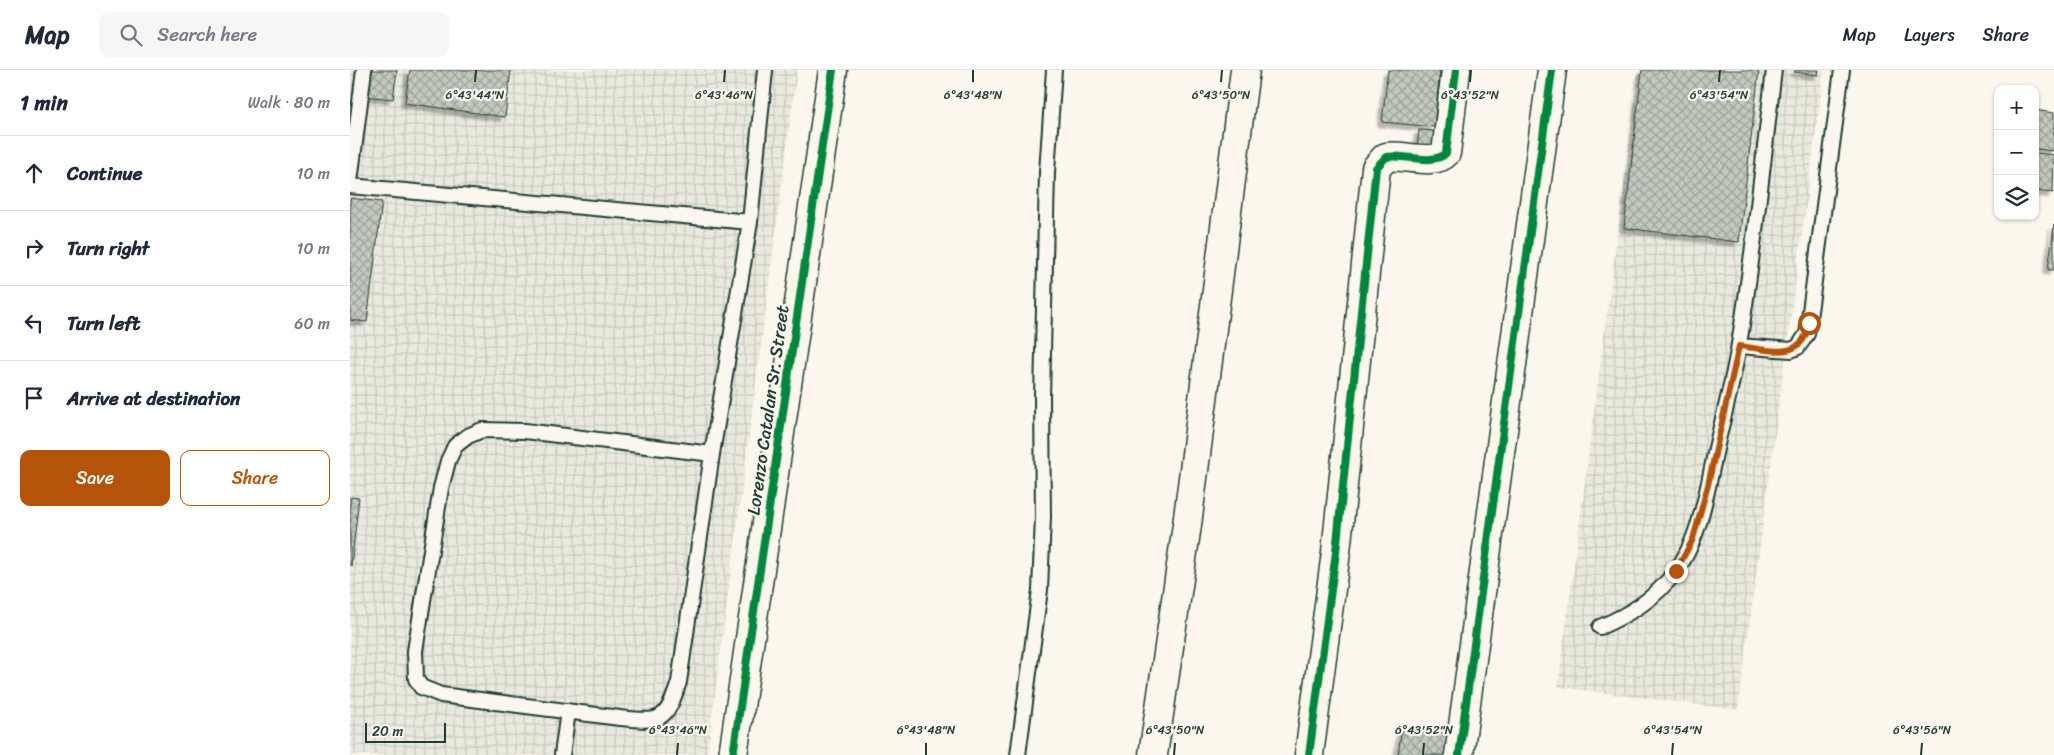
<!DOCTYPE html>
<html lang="en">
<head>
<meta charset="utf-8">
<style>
  body { margin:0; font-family:Sriracha,sans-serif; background:#f6f6f7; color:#1f2937 }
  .controls { position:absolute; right:15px; top:15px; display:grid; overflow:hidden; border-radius:10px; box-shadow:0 1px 4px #0004 }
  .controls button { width:45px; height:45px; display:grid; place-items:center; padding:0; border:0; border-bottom:1px solid #e0e1e3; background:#fff; color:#1f2937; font:25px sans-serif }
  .scale { position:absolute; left:15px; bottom:12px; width:81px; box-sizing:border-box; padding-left:5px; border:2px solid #1f3d34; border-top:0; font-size:14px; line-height:18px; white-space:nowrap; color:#1f3d34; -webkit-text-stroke:4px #fbf7ec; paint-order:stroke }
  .stop { position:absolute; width:15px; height:15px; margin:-11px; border:4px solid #b45309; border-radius:50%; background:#fff }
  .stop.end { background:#b45309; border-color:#fff; box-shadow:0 1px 5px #0008 }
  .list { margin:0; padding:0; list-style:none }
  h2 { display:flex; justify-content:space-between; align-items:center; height:65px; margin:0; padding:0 20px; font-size:21px }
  h2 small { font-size:16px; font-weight:400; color:#747a83 }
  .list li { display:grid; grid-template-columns:32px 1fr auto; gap:15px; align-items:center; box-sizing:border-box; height:75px; padding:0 20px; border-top:1px solid #e0e1e3 }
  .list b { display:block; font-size:19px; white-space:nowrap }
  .list em { font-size:16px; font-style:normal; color:#747a83 }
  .actions { display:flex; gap:10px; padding:15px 20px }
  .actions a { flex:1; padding:11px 0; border:1px solid #b45309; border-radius:10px; text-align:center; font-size:18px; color:#b45309 }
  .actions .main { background:#b45309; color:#fff }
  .icon { flex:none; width:28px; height:28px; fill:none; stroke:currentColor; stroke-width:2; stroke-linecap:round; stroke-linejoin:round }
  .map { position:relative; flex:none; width:1704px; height:685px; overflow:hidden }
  header { display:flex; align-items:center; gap:30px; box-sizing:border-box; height:70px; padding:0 25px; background:#fff; border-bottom:1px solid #e0e1e3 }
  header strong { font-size:24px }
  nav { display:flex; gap:28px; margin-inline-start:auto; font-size:18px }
  .search { width:350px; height:45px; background:#f6f6f7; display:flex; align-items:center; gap:12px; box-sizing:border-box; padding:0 18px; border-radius:10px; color:#747a83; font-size:19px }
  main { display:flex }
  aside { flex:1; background:#fff }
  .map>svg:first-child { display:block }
</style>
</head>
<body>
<header>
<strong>Map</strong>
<div class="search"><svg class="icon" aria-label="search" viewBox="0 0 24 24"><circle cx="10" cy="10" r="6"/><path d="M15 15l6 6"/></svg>Search here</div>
<nav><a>Map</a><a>Layers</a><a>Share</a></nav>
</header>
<main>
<aside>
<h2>1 min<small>Walk · 80 m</small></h2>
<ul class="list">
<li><svg class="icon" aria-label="ahead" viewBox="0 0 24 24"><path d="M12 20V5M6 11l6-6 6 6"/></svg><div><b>Continue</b></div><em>10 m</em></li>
<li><svg class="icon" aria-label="right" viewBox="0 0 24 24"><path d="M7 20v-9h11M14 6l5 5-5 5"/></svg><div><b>Turn right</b></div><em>10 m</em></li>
<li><svg class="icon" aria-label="left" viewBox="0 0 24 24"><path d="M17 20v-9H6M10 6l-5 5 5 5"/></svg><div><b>Turn left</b></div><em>60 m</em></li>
<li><svg class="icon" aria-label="arrive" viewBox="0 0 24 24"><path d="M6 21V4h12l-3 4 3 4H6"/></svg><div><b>Arrive at destination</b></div></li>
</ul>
<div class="actions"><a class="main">Save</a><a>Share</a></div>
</aside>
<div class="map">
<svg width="1704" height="685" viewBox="0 0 1704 685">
  <defs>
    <pattern id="industrial-grid" width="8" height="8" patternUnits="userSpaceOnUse" patternTransform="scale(1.25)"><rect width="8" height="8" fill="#eae9de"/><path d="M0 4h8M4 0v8" fill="none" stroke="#c8c9bf"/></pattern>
    <pattern id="building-cross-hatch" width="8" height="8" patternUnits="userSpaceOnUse" patternTransform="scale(1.25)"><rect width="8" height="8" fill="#c4c9be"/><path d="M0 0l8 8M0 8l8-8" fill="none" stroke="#9fa49b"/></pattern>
    <filter id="shadow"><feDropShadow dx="-4.5" dy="4.5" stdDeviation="1" flood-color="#0004"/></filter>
  </defs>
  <rect width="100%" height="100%" fill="#fbf7ec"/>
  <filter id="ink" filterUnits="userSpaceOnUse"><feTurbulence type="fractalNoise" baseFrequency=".02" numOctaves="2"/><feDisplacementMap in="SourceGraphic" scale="10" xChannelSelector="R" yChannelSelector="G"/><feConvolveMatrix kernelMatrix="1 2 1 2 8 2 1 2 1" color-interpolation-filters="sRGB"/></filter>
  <g filter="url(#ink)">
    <path fill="url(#industrial-grid)" d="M0,0H447L357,685H0Z
      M1289,0H1474L1388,640L1208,617Z"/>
    <path fill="url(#building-cross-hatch)" stroke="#1f3d34" filter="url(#shadow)" d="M17,0H47L43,29L14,26Z
      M60,0H161L155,47L55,33Z
      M1038,0H1090L1084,57L1032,52Z
      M1292,0H1409L1389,172L1274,158Z
      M1445,0H1469L1468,5L1444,2Z
      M1685,40L1704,43V81L1685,79Z
      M1069,60L1086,61L1085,79L1067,78Z
      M1685,83L1704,85L1703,123L1685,121Z
      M0,128L32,132L17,252L0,250Z
      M1704,155V200H1698Z
      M0,427L9,428L1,496H0Z
      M1052,656L1103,664L1100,685H1048Z"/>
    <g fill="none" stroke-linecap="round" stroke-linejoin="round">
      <g stroke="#1f3d34" stroke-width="18">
        <path id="lane" d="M0,112L14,0
          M0,116L400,152
          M1389,276L1441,280L1448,277L1457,264L1492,0
          M362,384L175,361L132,360L118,366L105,376L98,391L91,418L65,581L66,609L71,617L91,625L270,648C310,652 316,653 329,612L362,384L400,152L415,0
          M1250,557C1280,544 1305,529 1325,502C1351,469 1358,414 1367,374C1375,340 1384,307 1389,274C1404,183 1413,91 1424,0
          M212,685L218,641
          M668,685L690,520L693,447L692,328L697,102L704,0"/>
      </g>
      <g stroke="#1f3d34" stroke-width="31">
        <path id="street" d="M383,685L483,0
          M803,685L837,455L895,0
          M959,685L986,482L1026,98L1036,87C1054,84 1084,96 1096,83L1106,0
          M1109,685L1202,0"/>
      </g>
      <use href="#lane" stroke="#fbf7ec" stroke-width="14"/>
      <use href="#street" stroke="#fbf7ec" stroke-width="28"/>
      <g stroke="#fbf7ec" stroke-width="11">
        <path id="cycleway" d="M383,685L483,0
          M959,685L986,482L1026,98L1036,87C1054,84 1084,96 1096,83L1106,0
          M1109,685L1202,0"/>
      </g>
      <use href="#cycleway" stroke="#00873e" stroke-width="8"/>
    </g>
  </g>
  <g fill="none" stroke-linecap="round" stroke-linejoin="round" filter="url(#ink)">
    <path stroke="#b45309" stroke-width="6" d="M1326,501L1343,469L1358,415L1389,276C1418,279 1453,293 1459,253"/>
  </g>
  <path fill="none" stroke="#1f3d34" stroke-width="2" d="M125,12L126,0M374,12L375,0M623,12V0M871,12L872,0M1120,12L1121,0M1369,12L1370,0M327,685L328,673M576,685V673M824,685L825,673M1073,685L1074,673M1322,685L1323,673M1571,685L1572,673"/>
  <g text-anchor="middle" stroke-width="4.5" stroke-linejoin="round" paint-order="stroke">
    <g font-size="18" fill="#1f3d34" stroke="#fbf7ec">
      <text transform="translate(418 340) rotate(-82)" y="6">Lorenzo Catalan Sr. Street</text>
    </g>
  </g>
  <g font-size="12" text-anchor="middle" fill="#1f3d34" stroke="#fbf7ec" stroke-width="4.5" stroke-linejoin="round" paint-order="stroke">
    <text x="125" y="29">6°43'44"N</text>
    <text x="374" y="29">6°43'46"N</text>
    <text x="623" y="29">6°43'48"N</text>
    <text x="871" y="29">6°43'50"N</text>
    <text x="1120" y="29">6°43'52"N</text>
    <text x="1369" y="29">6°43'54"N</text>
    <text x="328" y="664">6°43'46"N</text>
    <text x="576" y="664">6°43'48"N</text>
    <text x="825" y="664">6°43'50"N</text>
    <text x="1074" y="664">6°43'52"N</text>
    <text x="1323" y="664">6°43'54"N</text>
    <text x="1572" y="664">6°43'56"N</text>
  </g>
</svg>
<div class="controls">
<button>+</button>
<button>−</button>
<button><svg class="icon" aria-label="layers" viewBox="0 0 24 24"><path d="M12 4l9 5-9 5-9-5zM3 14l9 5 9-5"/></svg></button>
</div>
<div class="scale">20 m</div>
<div class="stop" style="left:1459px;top:253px"></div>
<div class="stop end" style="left:1326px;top:501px"></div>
</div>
</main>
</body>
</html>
